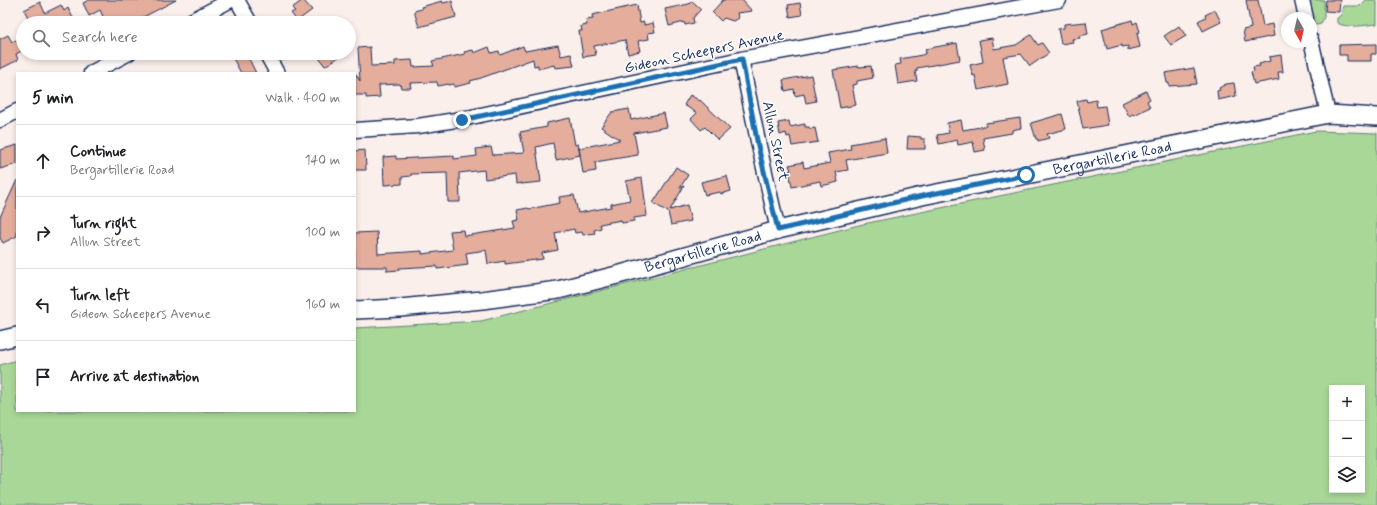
<!DOCTYPE html>
<html lang="en">
<head>
<meta charset="utf-8">
<style>
  body { margin:0; font-family:Mynerve,sans-serif; background:#f6f6f6; color:#202124 }
  .controls { position:absolute; right:12px; bottom:12px; display:grid; overflow:hidden; border-radius:0px; box-shadow:0 2px 6px #0003 }
  .controls button { width:36px; height:36px; display:grid; place-items:center; padding:0; border:0; border-bottom:1px solid #e0e0e0; background:#fff; color:#202124; font:20px sans-serif }
  .compass { position:absolute; left:1281px; top:12px; width:36px; height:36px; border-radius:50%; background:#fff; box-shadow:0 2px 6px #0003; rotate:172deg }
  .stop { position:absolute; width:12px; height:12px; margin:-9px; border:3px solid #1f6fb2; border-radius:50%; background:#fff }
  .stop.end { background:#1f6fb2; border-color:#fff; box-shadow:0 1px 4px #0008 }
  .list { margin:0; padding:0; list-style:none }
  h2 { display:flex; justify-content:space-between; align-items:center; height:52px; margin:0; padding:0 16px; font-size:17px }
  h2 small { font-size:13px; font-weight:400; color:#757577 }
  .list li { display:grid; grid-template-columns:26px 1fr auto; gap:12px; align-items:center; box-sizing:border-box; height:72px; padding:0 16px; border-top:1px solid #e0e0e0 }
  .list b { display:block; font-size:15px; white-space:nowrap }
  .list p { margin:0; font-size:13px; white-space:nowrap; color:#757577 }
  .list em { font-size:13px; font-style:normal; color:#757577 }
  .icon { flex:none; width:22px; height:22px; fill:none; stroke:currentColor; stroke-width:2; stroke-linecap:round; stroke-linejoin:round }
  .map { position:relative; flex:none; width:1377px; height:505px; overflow:hidden }
  .search { position:absolute; background:#fff; box-shadow:0 2px 6px #0003; left:16px; top:16px; width:340px; height:44px; display:flex; align-items:center; gap:10px; box-sizing:border-box; padding:0 14px; border-radius:22px; color:#757577; font-size:15px }
  .panel { position:absolute; background:#fff; box-shadow:0 2px 6px #0003; left:16px; top:72px; width:340px; height:340px; border-radius:0px }
  .map>svg:first-child { display:block }
</style>
</head>
<body>
<div class="map">
<svg width="1377" height="505" viewBox="0 0 1377 505">
  <rect width="100%" height="100%" fill="#faefeb"/>
  <filter id="ink" filterUnits="userSpaceOnUse"><feTurbulence type="fractalNoise" baseFrequency=".025" numOctaves="2"/><feDisplacementMap in="SourceGraphic" scale="8" xChannelSelector="R" yChannelSelector="G"/><feConvolveMatrix kernelMatrix="1 2 1 2 8 2 1 2 1" color-interpolation-filters="sRGB"/></filter>
  <g filter="url(#ink)">
    <path fill="#a8d797" stroke="#62837a" fill-rule="evenodd" d="M1307,0H1324V17L1321,24L1317,25L1313,24Z
      M1366,0H1377V24C1365,25 1348,29 1337,23V18L1341,15L1343,6H1360Z
      M1316,131L1377,133V505H0V365L17,360V411H355V328L481,321L863,224ZM1332,388H1362V490H1332Z"/>
    <path fill="#e5ad9c" stroke="#1b2f5e" d="M89,0H176L132,23H106L100,10L89,16L83,3Z
      M303,0L312,10L297,21L291,13L295,11L292,8Z
      M723,0H742L752,11L737,13L738,18L733,21L724,18L721,21L712,12Z
      M1246,0H1258L1263,26L1272,24L1274,36L1245,42L1243,30L1251,28Z
      M1326,0H1340L1339,12L1325,11Z
      M442,1L443,3L452,1L456,17L419,27L414,11L422,9L421,7Z
      M692,1L701,9L693,18L694,23L685,25L684,22L669,26L665,9L689,4Z
      M40,2L45,13L61,5L64,11L68,8L73,18L63,23H25L30,21L24,10Z
      M800,3L802,15L790,17L788,5Z
      M637,5L640,23L644,22V25L653,23L655,32L648,33L649,39L638,41L640,51L628,54L625,40L594,46L596,55L583,57L579,31H582L581,26L587,25L586,20L593,19L592,15Z
      M1215,10L1221,22L1203,31L1198,21L1206,17L1205,15Z
      M1132,20L1133,24L1137,22L1140,32L1137,33L1140,47L1128,50V46L1122,47V45L1107,49L1102,29Z
      M1086,22L1088,34L1079,36L1080,38L1072,39L1073,42L1061,44L1058,29L1064,28V24Z
      M1179,26L1186,36L1171,45L1164,36Z
      M8,35L12,42L23,37V50L16,54L18,60L0,69V39Z
      M1031,35L1038,45L1042,43L1049,53L1030,66L1021,54L1003,57L1008,84L978,90L975,75L973,76L970,65L983,62L979,40L992,38L994,49L1016,45Z
      M957,43L960,60L917,68V71H915L917,81L898,84L895,65L901,64L900,59L922,55L926,53L925,49Z
      M1376,44V54H1371V61H1347V55H1339V45Z
      M558,45L561,56L571,54L574,66L555,68L554,65L538,69V65L534,66L533,59L481,78L470,81L471,83L454,87V84L449,85V84L438,86L437,82L410,83L411,88H401L400,84L379,85L380,97L366,98V95H355V73L360,81L358,48L370,47L371,66L395,65V61L412,60L413,67L434,66L432,61L465,54L464,52L473,50L474,53L489,47L491,53L499,51L500,55L523,46L525,51Z
      M230,53H246L256,73H241Z
      M327,53H345L325,66L319,58Z
      M1281,55L1283,72H1278L1279,79L1254,84L1251,72L1254,71L1253,67L1260,66L1259,64L1270,61L1269,57Z
      M859,66V67L871,66L873,78L857,81V84L852,85L856,105L840,108L833,70Z
      M1194,68L1197,84L1169,86V83H1167L1165,73Z
      M811,75L816,101L806,103L804,94L795,96L794,89L785,91L783,80Z
      M1234,83L1236,96L1218,100L1217,91L1220,90L1219,88L1226,84Z
      M1146,91L1150,99L1147,101L1150,107L1134,115L1133,114L1129,116L1122,103Z
      M690,95L700,101V100L730,129L718,140L705,127L701,130L691,119L697,113L684,105Z
      M1086,99L1087,102L1096,100L1097,107L1105,106L1108,125L1083,129L1077,101Z
      M629,109L631,120L664,113L667,127L634,133L638,155L595,162L596,171L583,173L579,148L620,140L601,127L612,112Z
      M1062,114L1066,129L1047,134L1049,138L1038,141V139H1036L1031,123Z
      M570,118L575,145L578,144L580,155L556,160L553,143L536,147L541,182L521,184V183L516,184L515,175L485,179L484,170L459,173L460,202H448L447,173L411,174V176L402,177V184L384,185L383,157L396,156V159L454,156V159L477,156L476,149L491,147L493,155L524,153L520,132L547,127V123Z
      M1020,118L1021,128L1012,130V133L983,138L985,150L975,152L973,142L958,145L957,140L939,144L937,135L949,133L947,123L961,120L963,130L986,126V123Z
      M789,121L790,127L805,124V127H809L810,129L815,128L818,142L792,146L790,136L787,137L786,133L780,135L778,123Z
      M908,136L921,137V139H925V149H907Z
      M885,138L887,153L846,160L848,170L836,172L838,182L821,186L820,181L792,187L789,171L791,170L789,165L803,162L804,168L830,163L828,153L851,149L850,144Z
      M17,145V164L0,169V150Z
      M365,150L366,170H355V151Z
      M676,167L688,175L680,188L684,186L670,210L687,205L691,221L671,225L668,212L653,203Z
      M727,176L731,191L721,194L720,192L705,195L701,182Z
      M642,178L647,216L634,218V221L622,223L621,220L600,224L601,228L594,230L595,233L583,235L582,232L575,233L574,229L555,233L558,250L542,253L543,259L505,264V261L488,264L486,250L466,253L468,265L437,269V266L399,268V270L387,271V267H355V233L377,232L378,254L422,251V254L453,250L450,231L463,230L464,236L515,228L513,221L519,220L517,210L528,208L529,209L560,203L559,197L574,195L578,213L611,207V204L630,200L626,181Z
      M17,180V236L3,243L0,238V217Z"/>
    <g fill="none" stroke-linecap="round" stroke-linejoin="round">
      <g stroke="#1b2f5e" stroke-width="17">
        <path id="minor" d="M237,0L250,23
          M1302,0L1306,18
          M187,23L231,0
          M1311,40L1328,114
          M266,53L277,73
          M741,59L759,146L778,230
          M91,73L129,53
          M0,120L17,111
          M355,130L418,126L462,119L741,59L1059,0"/>
      </g>
      <g stroke="#1b2f5e" stroke-width="20">
        <g id="tertiary">
          <path id="s1" d="M355,310L400,308L482,300L558,290L621,274L778,230L922,196L1328,114L1377,117"/>
          <path d="M0,340L17,336"/>
        </g>
      </g>
      <use href="#minor" stroke="#fff" stroke-width="14"/>
      <use href="#tertiary" stroke="#fff" stroke-width="17"/>
    </g>
  </g>
  <g fill="none" stroke-linecap="round" stroke-linejoin="round" filter="url(#ink)">
    <path stroke="#1f6fb2" stroke-width="5" d="M462,120L742,59L758,146L778,230L922,196L1026,175"/>
  </g>
  <g text-anchor="middle" stroke-width="3" stroke-linejoin="round" paint-order="stroke">
    <g font-size="15" fill="#1b2f5e" stroke="#fff">
      <text transform="translate(704 51) rotate(-12)" y="5">Gideon Scheepers Avenue</text>
      <text transform="translate(776 141) rotate(78)" y="5">Allun Street</text>
      <text dy="5" stroke="none"><textPath href="#s1" startOffset="774">Bergartillerie Road</textPath></text>
      <text dy="5" stroke="none"><textPath href="#s1" startOffset="354">Bergartillerie Road</textPath></text>
    </g>
  </g>
</svg>
<div class="controls">
<button>+</button>
<button>−</button>
<button><svg class="icon" aria-label="layers" viewBox="0 0 24 24"><path d="M12 4l9 5-9 5-9-5zM3 14l9 5 9-5"/></svg></button>
</div>
<svg class="compass" viewBox="-18 -18 36 36"><path d="M0-13l5 13h-10z" fill="#e53935"/><path d="M0 13l5-13h-10z" fill="#757577"/></svg>
<div class="stop" style="left:1026px;top:175px"></div>
<div class="stop end" style="left:462px;top:120px"></div>
<div class="search"><svg class="icon" aria-label="search" viewBox="0 0 24 24"><circle cx="10" cy="10" r="6"/><path d="M15 15l6 6"/></svg>Search here</div>
<section class="panel">
<h2>5 min<small>Walk · 400 m</small></h2>
<ul class="list">
<li><svg class="icon" aria-label="ahead" viewBox="0 0 24 24"><path d="M12 20V5M6 11l6-6 6 6"/></svg><div><b>Continue</b><p>Bergartillerie Road</p></div><em>140 m</em></li>
<li><svg class="icon" aria-label="right" viewBox="0 0 24 24"><path d="M7 20v-9h11M14 6l5 5-5 5"/></svg><div><b>Turn right</b><p>Allun Street</p></div><em>100 m</em></li>
<li><svg class="icon" aria-label="left" viewBox="0 0 24 24"><path d="M17 20v-9H6M10 6l-5 5 5 5"/></svg><div><b>Turn left</b><p>Gideon Scheepers Avenue</p></div><em>160 m</em></li>
<li><svg class="icon" aria-label="arrive" viewBox="0 0 24 24"><path d="M6 21V4h12l-3 4 3 4H6"/></svg><div><b>Arrive at destination</b></div></li>
</ul>
</section>
</div>
</body>
</html>
